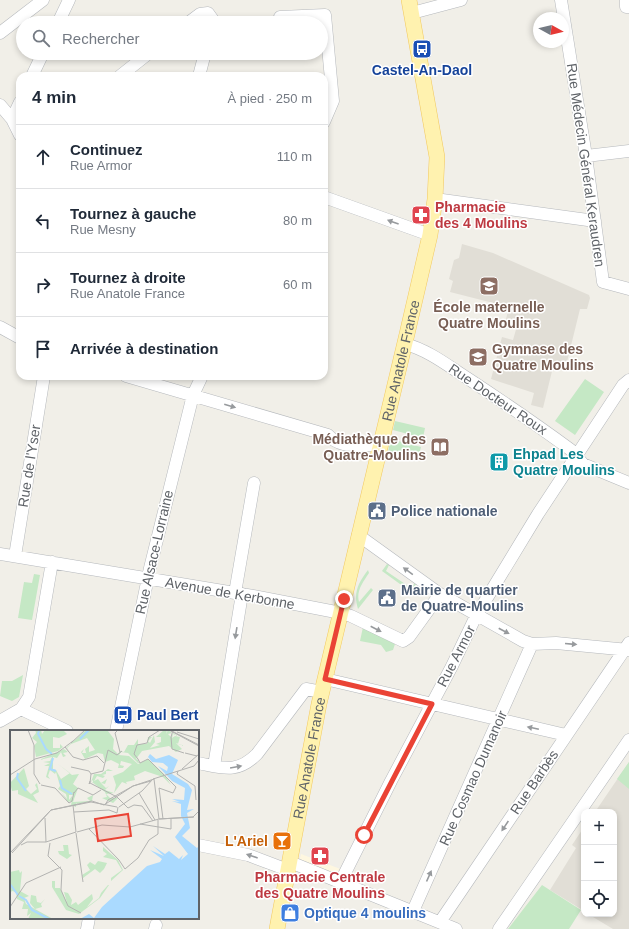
<!DOCTYPE html>
<html lang="fr">
<head>
<meta charset="utf-8">
<style>
  body { margin:0; font-family:Helvetica,sans-serif; background:#f2f2f3; color:#1f2937 }
  .controls { position:absolute; right:12px; bottom:12px; display:grid; overflow:hidden; border-radius:8px; box-shadow:0 2px 6px #0003 }
  .controls button { width:36px; height:36px; display:grid; place-items:center; padding:0; border:0; border-bottom:1px solid #e0e1e3; background:#fff; color:#1f2937; font:20px sans-serif }
  .compass { position:absolute; left:533px; top:12px; width:36px; height:36px; border-radius:50%; background:#fff; box-shadow:0 2px 6px #0003; rotate:98deg }
  .stop { position:absolute; width:12px; height:12px; margin:-9px; border:3px solid #ea4335; border-radius:50%; background:#fff }
  .stop.end { background:#ea4335; border-color:#fff; box-shadow:0 1px 4px #0008 }
  .list { margin:0; padding:0; list-style:none }
  h2 { display:flex; justify-content:space-between; align-items:center; height:52px; margin:0; padding:0 16px; font-size:17px }
  h2 small { font-size:13px; font-weight:400; color:#747a83 }
  .list li { display:grid; grid-template-columns:26px 1fr auto; gap:12px; align-items:center; box-sizing:border-box; height:64px; padding:0 16px; border-top:1px solid #e0e1e3 }
  .list b { display:block; font-size:15px; white-space:nowrap }
  .list p { margin:0; font-size:13px; white-space:nowrap; color:#747a83 }
  .list em { font-size:13px; font-style:normal; color:#747a83 }
  .icon { flex:none; width:22px; height:22px; fill:none; stroke:currentColor; stroke-width:2; stroke-linecap:round; stroke-linejoin:round }
  .map { position:relative; flex:none; width:629px; height:929px; overflow:hidden }
  .search { position:absolute; background:#fff; box-shadow:0 2px 6px #0003; left:16px; top:16px; width:312px; height:44px; display:flex; align-items:center; gap:10px; box-sizing:border-box; padding:0 14px; border-radius:22px; color:#747a83; font-size:15px }
  .panel { position:absolute; background:#fff; box-shadow:0 2px 6px #0003; left:16px; top:72px; width:312px; height:308px; border-radius:12px }
  .map>svg:first-child { display:block }
</style>
</head>
<body>
<div class="map">
<svg width="629" height="929" viewBox="0 0 629 929">
  <rect width="100%" height="100%" fill="#f1efe8"/>
  <path fill="#fef7e0" d="M301,854L343,870L336,881L298,867Z"/>
  <path fill="#e1ded6" d="M462,244L493,253L589,295L590,298L587,309H580L566,366L554,363L543,408L531,405L534,393L491,379L502,337L513,340L517,326L505,323L509,307L450,292L453,281L449,279L454,260L459,258Z
    M629,762V929H613L588,914H614V812H595Z
    M584,827V911L550,890L576,848L572,845Z"/>
  <path fill="#c5e8c5" d="M585,379L604,392L575,435L555,421Z
    M395,421L425,428L423,438L393,430Z
    M398,441L421,447L418,459L388,452L390,442Z
    M387,564L389,565L386,571L411,588L415,583L416,584L411,592L382,571Z
    M368,570L369,573C363,582 356,591 359,602L371,588L373,590L358,609C353,593 358,583 368,570Z
    M34,574L40,575L32,620L18,618L24,582L32,583Z
    M363,627L395,644L393,650L386,652L381,645L360,641Z
    M23,675L19,697L12,701L0,696L2,681H12Z
    M629,762V789L617,779Z
    M542,885L581,910L569,929H508Z"/>
  <g fill="none" stroke-linecap="round" stroke-linejoin="round">
    <g stroke="#b5b8bc" stroke-width="13">
      <path id="minor" d="M561,0L586,156L603,282L629,289
        M626,0V7H629
        M412,13L461,0
        M280,17L325,15L333,101L324,122
        M58,23L69,0
        M188,23L200,14L208,13L213,20L212,23
        M0,33L43,0
        M32,76L43,53
        M120,76L149,53
        M199,76L205,53
        M0,105L12,119L20,135
        M12,119L20,102
        M586,156L629,151
        M324,197L430,235
        M435,199L595,221
        M0,327L20,338
        M405,344C428,350 447,365 467,378C502,401 537,425 571,450L583,464L629,483
        M126,376L328,435C342,451 363,442 381,446
        M358,535L440,594L523,641L532,644L556,643L629,650
        M0,554L253,596L341,613L351,616L403,641L409,637L440,594
        M15,556L44,376
        M235,593L254,483
        M325,679L566,735
        M21,709L67,731
        M0,721L21,709L29,697L52,562
        M116,731L150,568L193,395L202,376
        M198,763C223,768 237,774 257,754L306,689L322,692
        M214,766L242,594
        M198,845L248,855L288,870
        M290,862L456,929
        M340,883L391,781L452,666L476,616L538,514L623,385L629,380
        M413,911L532,644
        M440,922L629,643
        M87,929L89,918
        M155,929L156,925
        M499,929L629,740"/>
    </g>
    <g stroke="#f2c960" stroke-width="16">
      <g id="major">
        <path id="s1" d="M277,929L319,704L407,334L430,235L435,199L437,157L409,0"/>
      </g>
    </g>
    <use href="#minor" stroke="#fff" stroke-width="12"/>
    <use href="#major" stroke="#fff2af" stroke-width="15"/>
  </g>
  <defs><path id="oneway-solid" d="M-6-.8H1V-3.2L6.5 0L1 3.2V.8H-6Z"/></defs>
  <g fill="#979a9d">
    <use href="#oneway-solid" transform="translate(393 222) rotate(-160)"/>
    <use href="#oneway-solid" transform="translate(230 406) rotate(16)"/>
    <use href="#oneway-solid" transform="translate(408 571) rotate(-144)"/>
    <use href="#oneway-solid" transform="translate(376 629) rotate(27)"/>
    <use href="#oneway-solid" transform="translate(504 631) rotate(28)"/>
    <use href="#oneway-solid" transform="translate(236 633) rotate(99)"/>
    <use href="#oneway-solid" transform="translate(571 644) rotate(5)"/>
    <use href="#oneway-solid" transform="translate(533 728) rotate(-168)"/>
    <use href="#oneway-solid" transform="translate(236 767) rotate(-10)"/>
    <use href="#oneway-solid" transform="translate(505 826) rotate(124)"/>
    <use href="#oneway-solid" transform="translate(252 856) rotate(-161)"/>
    <use href="#oneway-solid" transform="translate(429 876) rotate(-66)"/>
  </g>
  <g fill="none" stroke-linecap="round" stroke-linejoin="round">
    <path stroke="#ea4335" stroke-width="5" d="M344,599L325,679L432,704L364,835"/>
  </g>
  <defs>
    <g id="bus-square" transform="scale(1)"><rect x="-9" y="-9" width="18" height="18" rx="4" fill="#1a4fb4" stroke="#fff"/><path d="M-5-6H5V4H4V6H2V4H-2V6H-4V4H-5ZM-3.5-4V0h7V-4ZM-3.5 1.2v1.5H-2V1.2ZM2 1.2v1.5H3.5V1.2Z" fill="#fff"/></g>
    <g id="pharmacy-square" transform="scale(1)"><rect x="-9" y="-9" width="18" height="18" rx="4" fill="#e0444e" stroke="#fff"/><path d="M-2-6h4v4h4v4h-4v4h-4v-4h-4v-4h4Z" fill="#fff"/></g>
    <g id="school-square" transform="scale(1)"><rect x="-9" y="-9" width="18" height="18" rx="4" fill="#8d6e63" stroke="#fff"/><path d="M0-5L7-2L0 1L-7-2ZM-4 1L0 2.5L4 1V4Q0 6-4 4Z" fill="#fff"/></g>
    <g id="library-square" transform="scale(1)"><rect x="-9" y="-9" width="18" height="18" rx="4" fill="#8d6e63" stroke="#fff"/><path d="M-6-4Q-3-5.5-.7-3.5V5Q-3 3-6 4ZM6-4Q3-5.5 .7-3.5V5Q3 3 6 4Z" fill="#fff"/></g>
    <g id="building-square" transform="scale(1)"><rect x="-9" y="-9" width="18" height="18" rx="4" fill="#0f9aa8" stroke="#fff"/><path d="M-4-6H4V6H1V3H-1V6H-4ZM-2.5-4.3h1.7v1.8h-1.7ZM.8-4.3h1.7v1.8H.8ZM-2.5-1h1.7V.8h-1.7ZM.8-1h1.7V.8H.8Z" fill="#fff"/></g>
    <g id="civic-square" transform="scale(1)"><rect x="-9" y="-9" width="18" height="18" rx="4" fill="#5c6f8a" stroke="#fff"/><path d="M-.6-6.5H3V-4.5H.6V-3L4-1V1h2V6H-6V1h2V-1L-.6-3ZM-1.2 2.5V6h2.4V2.5Z" fill="#fff"/></g>
    <g id="bar-square" transform="scale(1)"><rect x="-9" y="-9" width="18" height="18" rx="4" fill="#e8710a" stroke="#fff"/><path d="M-6-5H6L.8 .8V4.5H3.5V6h-7V4.5H-.8V.8Z" fill="#fff"/></g>
    <g id="shop-square" transform="scale(1)"><rect x="-9" y="-9" width="18" height="18" rx="4" fill="#3f7fe0" stroke="#fff"/><path d="M-5-2.5h2.3a2.7 3.5 0 0 1 5.4 0H5L5.5 6h-11ZM-1.5-2.5h3a1.5 2.3 0 0 0-3 0Z" fill="#fff"/></g>
  </defs>
  <g fill-rule="evenodd">
    <use href="#bus-square" x="422" y="49"/>
    <use href="#pharmacy-square" x="421" y="215"/>
    <use href="#school-square" x="489" y="286"/>
    <use href="#school-square" x="478" y="357"/>
    <use href="#library-square" x="440" y="447"/>
    <use href="#building-square" x="499" y="462"/>
    <use href="#civic-square" x="377" y="511"/>
    <use href="#civic-square" x="387" y="598"/>
    <use href="#bus-square" x="123" y="715"/>
    <use href="#bar-square" x="282" y="841"/>
    <use href="#pharmacy-square" x="320" y="856"/>
    <use href="#shop-square" x="290" y="913"/>
  </g>
  <g text-anchor="middle" stroke-width="3" stroke-linejoin="round" paint-order="stroke">
    <g font-size="14" font-weight="bold" fill="#164399" stroke="#fff">
      <text x="422" y="75">Castel-An-Daol</text>
      <text x="137" y="720" text-anchor="start">Paul Bert</text>
    </g>
    <g font-size="14" fill="#5f6368" stroke="#fff">
      <text transform="translate(586 165) rotate(82)" y="5">Rue Médecin Général Keraudren</text>
      <text dy="5" stroke="none"><textPath href="#s1" startOffset="582">Rue Anatole France</textPath></text>
      <text transform="translate(498 399) rotate(34)" y="5">Rue Docteur Roux</text>
      <text transform="translate(29 466) rotate(-81)" y="5">Rue de l'Yser</text>
      <text transform="translate(154 552) rotate(-77)" y="5">Rue Alsace-Lorraine</text>
      <text transform="translate(230 593) rotate(10)" y="5">Avenue de Kerbonne</text>
      <text transform="translate(456 656) rotate(-63)" y="5">Rue Armor</text>
      <text dy="5" stroke="none"><textPath href="#s1" startOffset="174">Rue Anatole France</textPath></text>
      <text transform="translate(473 778) rotate(-66)" y="5">Rue Cosmao Dumanoir</text>
      <text transform="translate(534 782) rotate(-56)" y="5">Rue Barbès</text>
    </g>
    <g font-size="14" font-weight="bold" fill="#be3a42" stroke="#fff" text-anchor="start">
      <text x="435" y="212">Pharmacie<tspan x="435" dy="16">des 4 Moulins</tspan></text>
      <text x="320" y="882" text-anchor="middle">Pharmacie Centrale<tspan x="320" dy="16">des Quatre Moulins</tspan></text>
    </g>
    <g font-size="14" font-weight="bold" fill="#785e54" stroke="#fff">
      <text x="489" y="312">École maternelle<tspan x="489" dy="16">Quatre Moulins</tspan></text>
      <text x="492" y="354" text-anchor="start">Gymnase des<tspan x="492" dy="16">Quatre Moulins</tspan></text>
      <text x="426" y="444" text-anchor="end">Médiathèque des<tspan x="426" dy="16">Quatre-Moulins</tspan></text>
    </g>
    <g font-size="14" font-weight="bold" fill="#0d838f" stroke="#fff" text-anchor="start">
      <text x="513" y="459">Ehpad Les<tspan x="513" dy="16">Quatre Moulins</tspan></text>
    </g>
    <g font-size="14" font-weight="bold" fill="#4e5e75" stroke="#fff" text-anchor="start">
      <text x="391" y="516">Police nationale</text>
      <text x="401" y="595">Mairie de quartier<tspan x="401" dy="16">de Quatre-Moulins</tspan></text>
    </g>
    <g font-size="14" font-weight="bold" fill="#c56008" stroke="#fff" text-anchor="end">
      <text x="268" y="846">L'Ariel</text>
    </g>
    <g font-size="14" font-weight="bold" fill="#366cbe" stroke="#fff" text-anchor="start">
      <text x="304" y="918">Optique 4 moulins</text>
    </g>
  </g>
  <g transform="translate(10 730)">
    <rect width="189" height="189" fill="#f1efe8"/>
    <path d="M25,0H31L32,4L35,0H53L57,4L49,8L43,7V18H50V14L53,17L48,21L26,27L24,16L27,12L22,8L26,3ZM76,0L98,1L104,9L103,19L108,24L110,21L114,22L118,15H124L128,9V14H137L138,7H142L138,11L140,13L144,5L145,12L140,18L150,15L146,14L151,12V7H146L154,0H157L156,4L158,0L162,3L158,4L161,7L163,3L168,6L163,4L162,8L165,6L170,7L168,14L175,16L166,13L172,19L166,22L159,16L132,21L126,29L128,30L129,33H128L118,23L111,22L109,25L119,26L128,34L138,29L154,44L161,55L153,47L135,41L124,46L125,50L116,52L117,54L112,52L104,63L106,55L103,46L113,42L122,34L111,31L110,35L114,36L113,38H108L109,34L101,30L95,32L93,24L88,23L75,29L71,22L74,19L72,23H76L77,26L75,19L79,16V22L85,20L77,8L61,14L57,18L59,21L56,18L57,17ZM54,19L58,22L53,23L56,26L53,27L51,22L47,28L43,27V39L46,40L51,49L60,43L48,34L62,45L69,44L63,54L68,58L63,72L80,71L77,68L83,65L82,71L67,74L66,73V77L61,75L63,65H59V70L62,66V71L58,72L51,62L57,69L56,64L48,59L50,56L46,42L45,44L40,40L38,46L40,49L36,47L39,36H34L40,33L33,32L40,31L42,27L29,30ZM14,38L19,56L16,59L21,64L27,59L25,55L27,53L29,62L23,65L28,73L8,64V60L2,61L0,53ZM98,39L103,41H96V44L92,45L95,46L93,48L87,46L84,51L88,49L91,53L97,49L95,54L91,53L96,58L99,56L95,60L104,63L96,64L100,68H108L103,73L92,68L97,67L95,62L82,52H83V50L81,52L84,44H91ZM53,115H58L59,124L62,125L57,129L49,124L48,121H54ZM93,117L108,130L113,140L101,151V148L112,140L106,130L93,127L97,124L93,121ZM88,131L97,133L94,139L90,143L85,139L73,148L72,145L80,140L77,135L80,132L85,135ZM9,140L10,143L12,141L10,161L19,166L14,168L16,174L43,189H18L21,183L17,186L18,179H12L14,172L7,169L6,162L2,161L0,163V142ZM42,151H45V158H50L57,173L54,162L58,163L62,170L61,175L66,172L68,175L82,164L83,169L77,177L89,168L91,163L98,155H99L90,168L69,184L56,180L42,157ZM21,165L26,166L27,172L31,173L35,169L31,174L32,177L25,179L20,173Z" fill="#c5e8c5"/>
    <path d="M140,24L146,29L159,25L168,30L162,44L178,54L182,60L177,80L184,79L177,83L180,98L172,106L187,118L189,116V189H70L79,184L84,188L92,177L137,136L150,132L152,129L140,120L154,126L143,116L155,124L159,121L169,129L173,125L171,130L178,124L165,107L175,94L171,86V74L162,71L170,72L162,69L174,70L175,58L162,51L148,36L157,41L158,37L153,33L142,32L138,27Z" fill="#aadaff"/>
    <path fill="none" stroke="#aadaff" stroke-width="2" d="M29,1L28,4L36,19L42,24M70,9L79,0M43,28L40,39L46,41M8,43L7,48L16,61M50,50L52,58L62,64M0,154L8,165M9,166L16,170L22,180L39,189"/>
    <path fill="none" stroke="#b3b3b1" stroke-width="1" d="M18,0L24,15V44L30,54M108,0L105,3L110,22M159,0L189,16M160,0L189,15M163,0L161,7L162,19L174,23M167,2L189,9M61,13L75,0M55,17L63,27M175,23L187,26M63,27L73,30L87,26L94,33M25,29L47,23L63,11M128,29L130,33L138,29L166,57M128,29L124,24L127,15L137,13L139,7L150,0M61,37L79,41L81,44L80,53L79,54L80,51M172,39L189,24M168,41L167,44L185,56L186,70M81,44L93,41L98,20L107,25L112,21M0,45L25,29M80,53L107,67L118,78L124,75L132,76L143,91M31,55L45,58L59,73L62,71L64,62M149,58L153,89M149,58L163,63L166,57M64,63L68,58L83,65L91,60M129,63L145,90M63,75L66,102M95,75L98,70L123,56L141,51M109,77L132,61L143,49L184,36L189,30M64,82L99,80L107,83L108,77M35,88L36,112M130,94L161,99V88M79,99L109,130L115,139L128,128L139,110L148,104V90M67,102L92,95L120,97L149,89L184,87M66,103L73,152M36,112L66,102M40,113L38,126L52,140L51,160L58,176L71,183M11,115L17,112H36M0,123L41,80L82,71L94,75L123,56L144,49L149,89L183,87L189,81M2,123L41,80L81,72L107,77M0,177L16,153L51,137"/>
    <path fill="#ea4335" fill-opacity="0.15" stroke="#ea4335" stroke-width="2" d="M118,84L121,106L88,111L85,89Z"/>
    <rect width="189" height="189" fill="none" stroke="#5f6368" stroke-width="2"/>
  </g>
</svg>
<div class="controls">
<button>+</button>
<button>−</button>
<button><svg class="icon" aria-label="locate" viewBox="0 0 24 24"><circle cx="12" cy="12" r="6"/><path d="M12 2v4M12 18v4M2 12h4M18 12h4"/></svg></button>
</div>
<svg class="compass" viewBox="-18 -18 36 36"><path d="M0-13l5 13h-10z" fill="#e53935"/><path d="M0 13l5-13h-10z" fill="#747a83"/></svg>
<div class="stop" style="left:364px;top:835px"></div>
<div class="stop end" style="left:344px;top:599px"></div>
<div class="search"><svg class="icon" aria-label="search" viewBox="0 0 24 24"><circle cx="10" cy="10" r="6"/><path d="M15 15l6 6"/></svg>Rechercher</div>
<section class="panel">
<h2>4 min<small>À pied · 250 m</small></h2>
<ul class="list">
<li><svg class="icon" aria-label="ahead" viewBox="0 0 24 24"><path d="M12 20V5M6 11l6-6 6 6"/></svg><div><b>Continuez</b><p>Rue Armor</p></div><em>110 m</em></li>
<li><svg class="icon" aria-label="left" viewBox="0 0 24 24"><path d="M17 20v-9H6M10 6l-5 5 5 5"/></svg><div><b>Tournez à gauche</b><p>Rue Mesny</p></div><em>80 m</em></li>
<li><svg class="icon" aria-label="right" viewBox="0 0 24 24"><path d="M7 20v-9h11M14 6l5 5-5 5"/></svg><div><b>Tournez à droite</b><p>Rue Anatole France</p></div><em>60 m</em></li>
<li><svg class="icon" aria-label="arrive" viewBox="0 0 24 24"><path d="M6 21V4h12l-3 4 3 4H6"/></svg><div><b>Arrivée à destination</b></div></li>
</ul>
</section>
</div>
</body>
</html>
